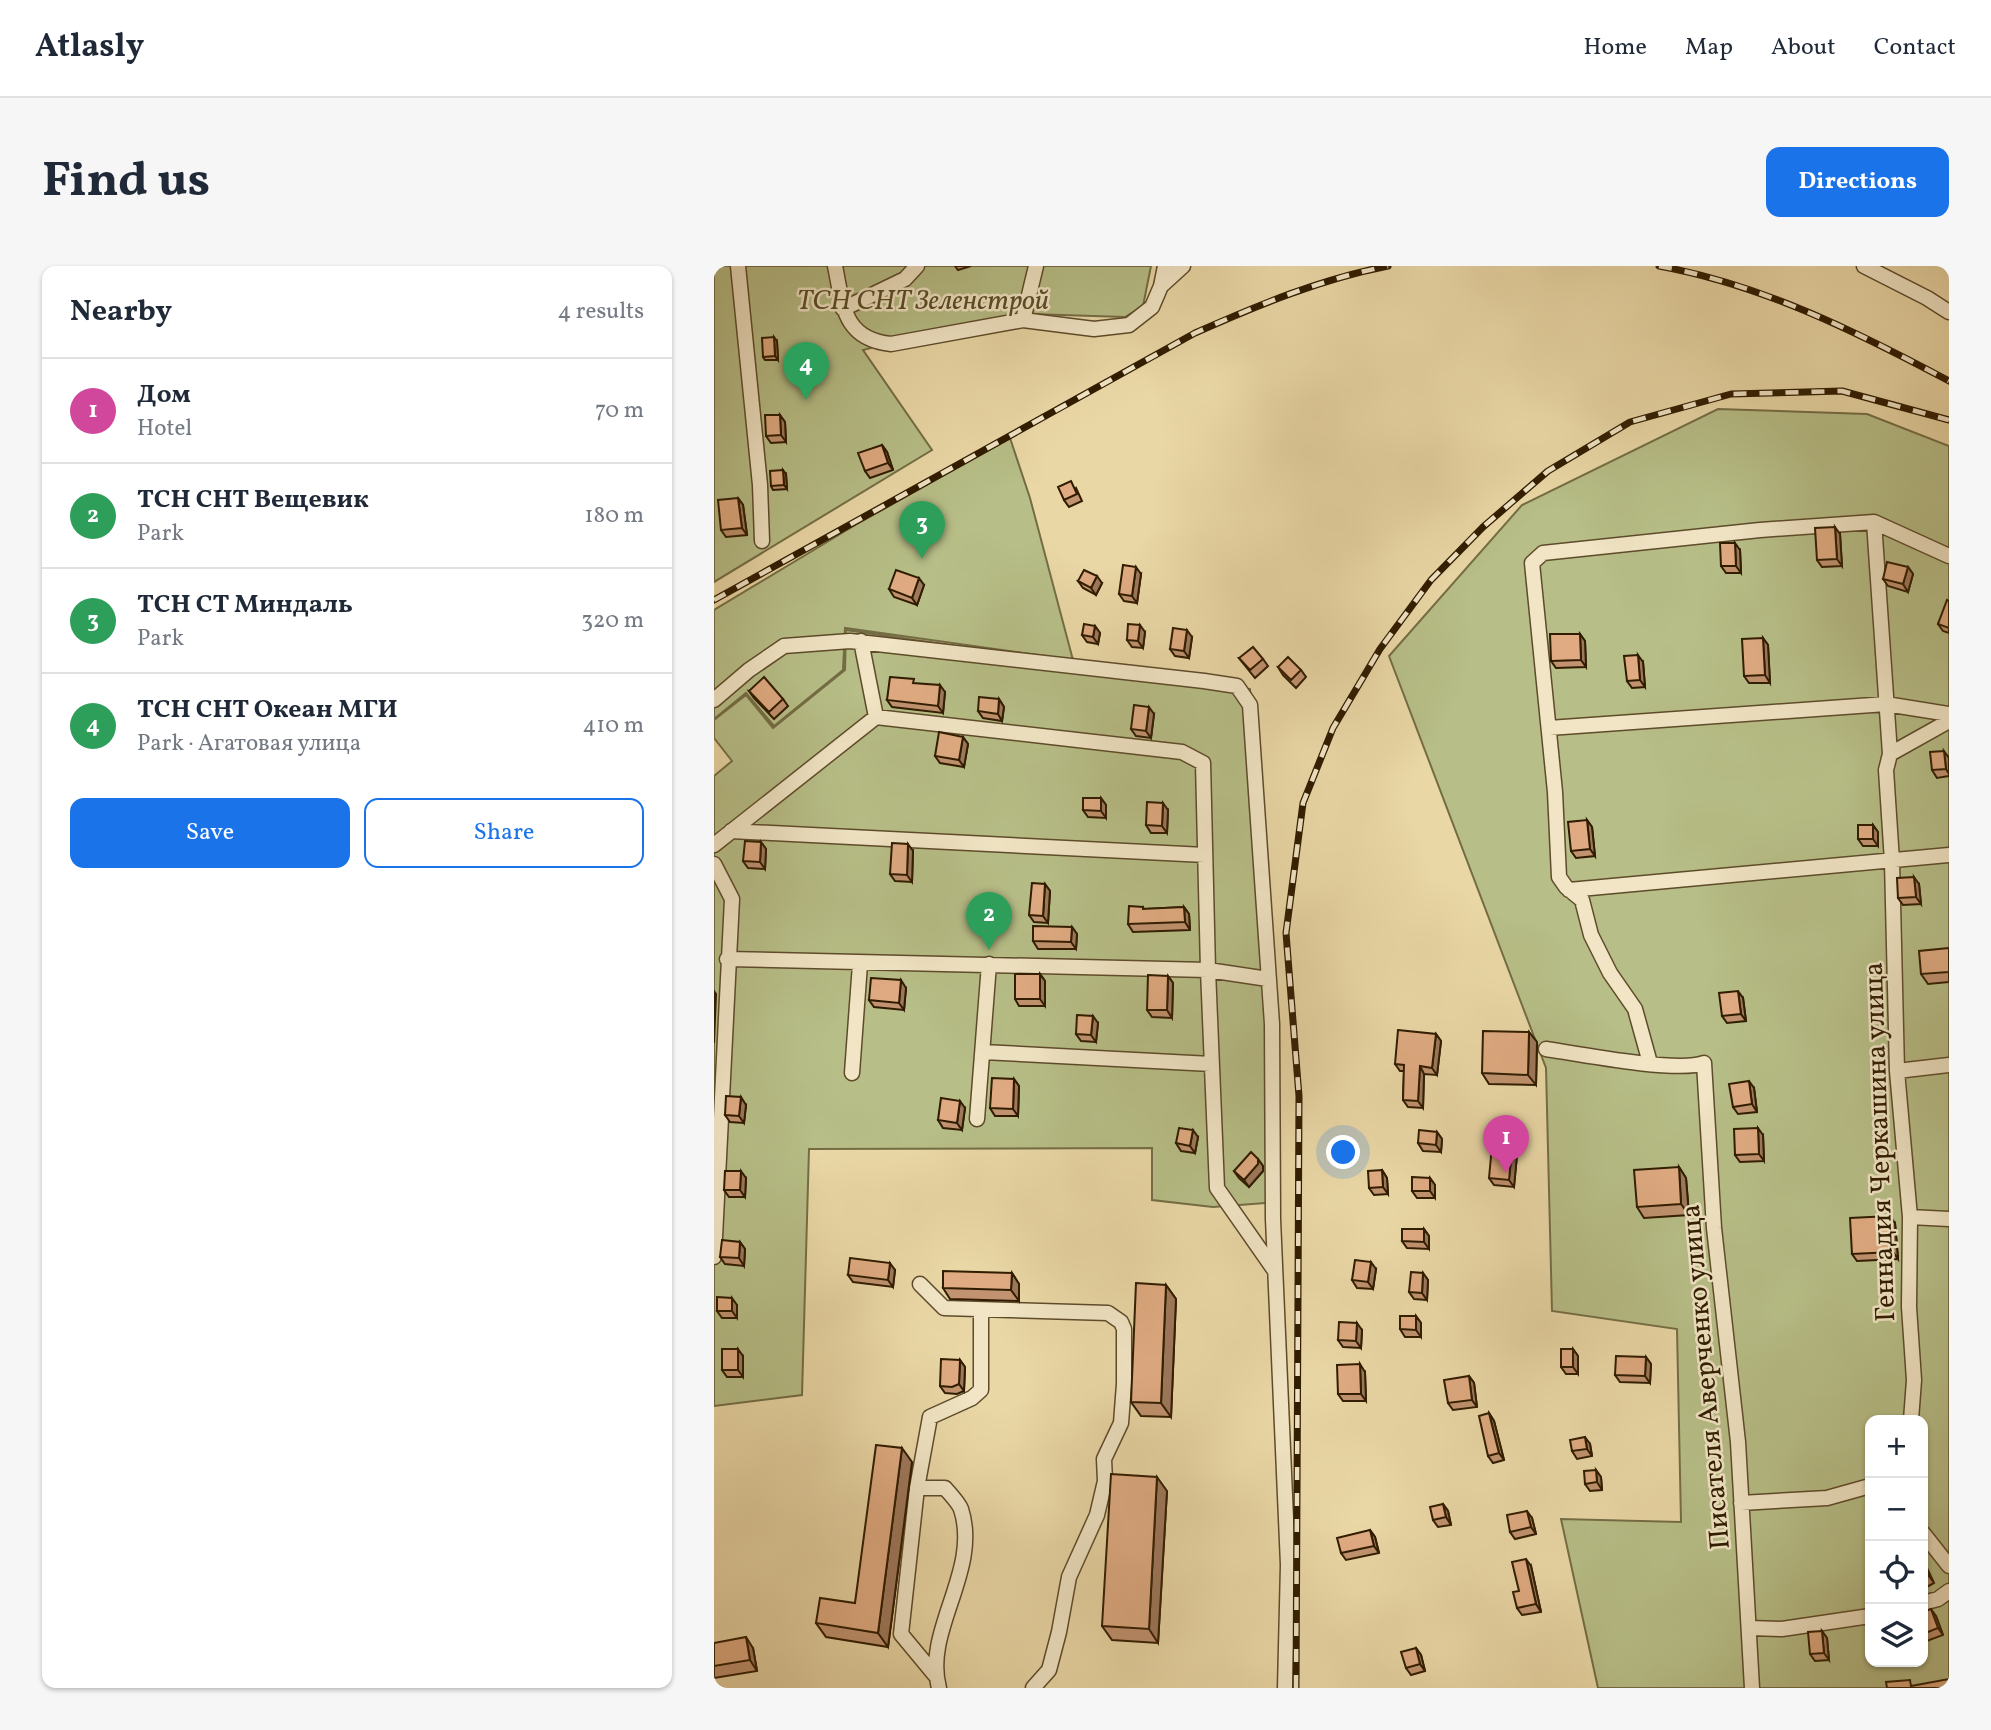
<!DOCTYPE html>
<html lang="en">
<head>
<meta charset="utf-8">
<style>
  body { margin:0; font-family:Vollkorn,serif; background:#f6f6f7; color:#1f2937 }
  .controls { position:absolute; right:21px; bottom:21px; display:grid; overflow:hidden; border-radius:14px; box-shadow:0 2px 5px #0004 }
  .controls button { width:63px; height:63px; display:grid; place-items:center; padding:0; border:0; border-bottom:2px solid #e0e1e3; background:#fff; color:#1f2937; font:35px sans-serif }
  .you { position:absolute; left:630px; top:887px; width:24px; height:24px; margin:-18px; border:5px solid #fff; border-radius:50%; background:#1a73e8; box-shadow:0 0 0 10px #1a73e833 }
  .badge { display:grid; place-items:center; width:46px; height:46px; border-radius:50%; background:#1a73e8; color:#fff; font-size:23px; font-weight:700 }
  .pin { position:absolute; translate:-50% -58px; filter:drop-shadow(0 2px 4px #0008) }
  .pin::after { content:''; position:absolute; top:37px; width:24px; height:21px; background:inherit; clip-path:polygon(0 0,100% 0,50% 100%) }
  .list { margin:0; padding:0; list-style:none }
  h2 { display:flex; justify-content:space-between; align-items:center; height:91px; margin:0; padding:0 28px; font-size:30px }
  h2 small { font-size:23px; font-weight:400; color:#747a83 }
  .list li { display:grid; grid-template-columns:46px 1fr auto; gap:21px; align-items:center; box-sizing:border-box; height:105px; padding:0 28px; border-top:2px solid #e0e1e3 }
  .list b { display:block; font-size:26px; white-space:nowrap }
  .list p { margin:0; font-size:23px; white-space:nowrap; color:#747a83 }
  .list em { font-size:23px; font-style:normal; color:#747a83 }
  .actions { display:flex; gap:14px; padding:21px 28px }
  .actions a { flex:1; padding:16px 0; border:2px solid #1a73e8; border-radius:14px; text-align:center; font-size:24px; color:#1a73e8 }
  .actions .main { background:#1a73e8; color:#fff }
  .icon { flex:none; width:38px; height:38px; fill:none; stroke:currentColor; stroke-width:2; stroke-linecap:round; stroke-linejoin:round }
  .map { position:relative; flex:none; width:1235px; height:1422px; overflow:hidden; border-radius:14px }
  header { display:flex; align-items:center; gap:42px; box-sizing:border-box; height:98px; padding:0 35px; background:#fff; border-bottom:2px solid #e0e1e3 }
  header strong { font-size:33px }
  nav { display:flex; gap:38px; margin-inline-start:auto; font-size:24px }
  .intro { display:flex; align-items:center; justify-content:space-between; box-sizing:border-box; height:168px; padding:0 42px }
  h1 { margin:0; font-size:49px }
  .button { padding:18px 32px; border-radius:14px; background:#1a73e8; color:#fff; font-size:24px; font-weight:700 }
  main { display:flex; gap:42px; padding:0 42px }
  aside { flex:1; background:#fff; border-radius:14px; box-shadow:0 2px 5px #0004 }
  .map>svg:first-child { display:block }
</style>
</head>
<body>
<header>
<strong>Atlasly</strong>
<nav><a>Home</a><a>Map</a><a>About</a><a>Contact</a></nav>
</header>
<div class="intro"><h1>Find us</h1><a class="button">Directions</a></div>
<main>
<aside>
<h2>Nearby<small>4 results</small></h2>
<ul class="list">
<li><span class="badge" style="background:#d1479c">1</span><div><b>Дом</b><p>Hotel</p></div><em>70 m</em></li>
<li><span class="badge" style="background:#2e9e5b">2</span><div><b>ТСН СНТ Вещевик</b><p>Park</p></div><em>180 m</em></li>
<li><span class="badge" style="background:#2e9e5b">3</span><div><b>ТСН СТ Миндаль</b><p>Park</p></div><em>320 m</em></li>
<li><span class="badge" style="background:#2e9e5b">4</span><div><b>ТСН СНТ Океан МГИ</b><p>Park · Агатовая улица</p></div><em>410 m</em></li>
</ul>
<div class="actions"><a class="main">Save</a><a>Share</a></div>
</aside>
<div class="map">
<svg width="1235" height="1422" viewBox="0 0 1235 1422">
  <rect width="100%" height="100%" fill="#ead7a6"/>
  <filter id="stains"><feTurbulence type="fractalNoise" baseFrequency=".00286" numOctaves="4"/><feColorMatrix values="0 0 0 0 .2 0 0 0 0 .09 0 0 0 0 .02 0 0 0 .5 -.17"/></filter>
  <radialGradient id="worn" r=".72"><stop offset=".6" stop-color="#630" stop-opacity="0"/><stop offset="1" stop-color="#630" stop-opacity=".3"/></radialGradient>
  <path fill="#b7be87" stroke="#746d44" stroke-width="2" fill-rule="evenodd" d="M0,0H437L429,40L411,51L317,48L223,64L149,84L218,184L0,316Z
    M1004,143L1153,148L1235,180V1422H884L847,1253L967,1256L963,1063L838,1045L832,802L675,390L808,239ZM1156,1154H1209V1396H1156Z
    M296,172L316,232L359,394L131,362L129,404L60,460L32,427L0,453V344L143,258Z
    M132,364L536,423L564,936L499,941L438,934V882L95,883L88,1129L0,1140V510L18,495L0,472V454L32,429L59,462L131,404Z"/>
  <g fill="none" stroke-linecap="round" stroke-linejoin="round">
    <g stroke="#5e4b2a" stroke-width="17">
      <path id="minor" d="M24,0L46,219L48,275
        M121,0C129,39 129,73 177,78L309,54L380,63L415,59L438,41L447,20L451,0
        M1150,0L1213,32L1235,46
        M447,20L469,0
        M129,43L191,13L203,0
        M309,54L322,0
        M1160,256L1176,488
        M0,434L35,404L70,380L136,375L490,415L523,420L536,439L558,758L559,953L574,1299L571,1422
        M835,462L1172,438L1235,448
        M17,565L491,589
        M0,579L162,451L147,375
        M0,598L18,633L0,991
        M855,624L1235,589
        M13,693L494,704L489,497L468,486L162,451
        M554,713L494,704L503,922L561,1005
        M832,783C864,788 964,807 990,797L1000,962L1024,1176L1038,1422
        M269,786L497,798
        M936,797L921,743L896,707L877,669L868,634L852,621L845,611L841,526L818,297L829,287L1046,264L1160,256L1235,290
        M1183,805L1235,799
        M138,807L146,698
        M263,853L275,698
        M1196,951L1235,953
        M206,1018L230,1042L394,1047L407,1056L410,1063V1118L407,1157L390,1193L391,1215L383,1249L355,1311L345,1366L335,1404L319,1422
        M1197,1154L1200,1114L1195,1041L1196,951L1183,805L1178,595L1172,504L1176,488L1235,455
        M203,1222H231C236,1228 244,1236 247,1243C267,1305 209,1364 225,1422
        M1027,1237L1113,1232L1156,1220
        M1209,1267L1235,1300
        M1209,1337L1224,1333L1235,1325
        M1036,1362L1068,1363L1156,1350
        M221,1409L187,1368L203,1222L216,1151L258,1132L267,1124V1045"/>
    </g>
    <use href="#minor" stroke="#f1e5c5" stroke-width="14"/>
    <g stroke="#301c00" stroke-width="7">
      <path id="rail" d="M945,0C1049,19 1143,66 1235,115
        M0,334L481,67C544,39 607,13 674,0
        M582,1422L585,830L572,667L589,537L619,462L666,383L717,314L769,261L834,205L916,156L1017,128L1128,125L1235,154"/>
    </g>
    <use href="#rail" stroke="#f1e5c5" stroke-width="4.5" stroke-dasharray="13" stroke-linecap="butt"/>
  </g>
  <path fill="#c19370" stroke="#301c00" stroke-width="2" d="M241,0H257L244,4Z
    M63,75L64,94H51L49,91Z
    M66,149L71,156L72,176L57,177L52,170Z
    M168,179L173,186L179,204L156,212L151,205Z
    M72,208L73,223L59,224L57,220Z
    M362,222L368,235L355,241L350,234Z
    M24,232L29,239L33,269L12,271L7,264Z
    M1126,268L1128,300L1108,301L1103,294Z
    M1026,284L1027,307H1012L1007,300Z
    M1194,301L1199,308L1194,326L1174,320L1169,313Z
    M427,308L423,337L410,335L405,328Z
    M364,315L388,317L382,329L369,322Z
    M210,319L203,339L180,331L175,323Z
    M1235,335V367L1229,365L1224,358Z
    M381,360L386,367L384,378L373,376L368,369Z
    M431,366L429,382L418,381L413,374Z
    M866,368L871,375L872,401L842,402L837,395Z
    M478,371L475,392L461,390L456,383Z
    M1049,372L1054,379L1056,417H1035L1030,410Z
    M525,392L549,393L554,400L541,412Z
    M929,396L931,421L918,422L913,415Z
    M564,401L587,404L592,411L582,422L569,409Z
    M35,425L69,433L74,440L60,453L40,432Z
    M231,426L229,447L178,441L173,434Z
    M285,433L290,441L288,455L269,452L264,445Z
    M440,448L437,472L422,470L417,463Z
    M249,471L254,478L250,501L226,497L221,490Z
    M1235,492V510L1223,512L1218,504Z
    M387,532L392,539V552L374,551L369,544Z
    M454,544L453,567H437L432,559Z
    M873,554L878,561L881,590L862,592L857,585Z
    M1159,559L1164,566V580H1149L1144,573Z
    M47,576L52,583L51,603L34,602L29,595Z
    M199,585L198,616L181,615L176,608Z
    M331,618L336,625L334,657L320,656L315,649Z
    M1205,618L1207,638L1189,639L1184,632Z
    M429,641L430,643L470,641L475,648L476,664L419,666L414,658Z
    M358,661L363,668L362,683H324L319,675Z
    M1235,682V716L1214,718L1207,708Z
    M326,708L331,715V740H305L301,733Z
    M454,710L459,717L458,752L438,751L433,744Z
    M192,722L190,744L160,741L155,734Z
    M1029,732L1032,755L1013,757L1008,750Z
    M384,757L382,776L367,775L362,768Z
    M815,766L823,776L822,819L775,818L768,807Z
    M722,768L727,775L723,809L710,808L709,842L694,841L689,834L690,805H686L681,798Z
    M300,813L305,820L304,850H281L276,842Z
    M1040,822L1043,846L1024,848L1019,841Z
    M32,839L30,857L16,856L11,849Z
    M251,842L248,864L229,862L224,854Z
    M723,866L728,873L727,886L709,885L704,877Z
    M1049,869L1050,895L1026,896L1021,889Z
    M484,871L481,887L467,885L462,877Z
    M804,878L800,921L780,919L775,912Z
    M544,893L549,900V905L535,921L525,912L520,905Z
    M965,901L972,912L975,949L930,952L923,941Z
    M668,904L673,912L674,928L660,929L655,922Z
    M32,912L31,931H15L10,924Z
    M716,912L721,919V932H703L698,925Z
    M1181,957L1184,993L1143,995L1138,988Z
    M710,963L715,970V983L693,982L688,975Z
    M26,976L31,983L30,1000L11,998L6,991Z
    M662,1003L659,1023L643,1022L638,1014Z
    M181,1004L179,1021L139,1016L134,1009Z
    M298,1007L305,1018V1035L236,1033L229,1022Z
    M709,1007L714,1014L713,1034L700,1033L695,1026Z
    M452,1019L462,1033L457,1151L427,1150L417,1136Z
    M23,1039V1052H8L3,1045Z
    M702,1050L707,1057V1071H691L686,1063Z
    M648,1064L647,1082L629,1081L624,1074Z
    M859,1083L864,1090V1108H852L847,1101Z
    M29,1090V1111H13L8,1104Z
    M932,1091L937,1098L936,1117L906,1116L901,1109Z
    M246,1094L251,1101L250,1125L243,1128L231,1127L226,1120Z
    M651,1106L652,1135H629L624,1128Z
    M755,1110L760,1117L763,1141L739,1144L734,1137Z
    M775,1147L780,1155L790,1194L779,1197L774,1190Z
    M876,1178L878,1190L863,1193L858,1185Z
    M198,1196L174,1381L112,1371L102,1357L141,1337Z
    M882,1204L887,1211L888,1224L876,1225L871,1218Z
    M453,1225L444,1377L398,1374L388,1360Z
    M729,1238L734,1245L737,1259L724,1261L719,1254Z
    M818,1252L822,1268L801,1273L796,1266Z
    M656,1264L661,1271L665,1287L632,1294L627,1287Z
    M1209,1296L1220,1317L1209,1323Z
    M817,1300L827,1346L808,1349L803,1342L805,1325Z
    M1209,1346L1222,1350L1229,1369L1210,1376L1209,1374Z
    M1108,1365L1113,1372L1115,1394L1101,1395L1096,1388Z
    M0,1377L39,1382L43,1405L0,1412Z
    M702,1382L707,1389L711,1405L697,1409L692,1402Z
    M1162,1396H1186V1397L1165,1399Z"/>
  <path fill="#9d785b" stroke="#301c00" stroke-width="2" d="M60,71L63,75L64,94L61,90Z
    M66,149L71,156L72,176L67,169Z
    M168,179L173,186L179,204L174,197Z
    M69,204L72,208L73,223L70,219Z
    M24,232L29,239L33,269L28,262Z
    M1121,261L1126,268L1128,300L1123,293Z
    M1021,277L1026,284L1027,307L1022,300Z
    M422,301L427,308L423,337L418,330Z
    M1194,301L1199,308L1194,326L1189,318Z
    M383,310L388,317L382,329L377,322Z
    M205,312L210,319L203,339L198,332Z
    M426,359L431,366L429,382L424,375Z
    M381,360L386,367L384,378L379,371Z
    M473,364L478,371L475,392L470,385Z
    M866,368L871,375L872,401L867,394Z
    M1049,372L1054,379L1056,417L1051,409Z
    M924,389L929,396L931,421L926,414Z
    M226,419L231,426L229,447L224,440Z
    M285,433L290,441L288,455L284,448Z
    M435,441L440,448L437,472L432,465Z
    M249,471L254,478L250,501L245,494Z
    M1230,485L1235,492V508L1232,503Z
    M387,532L392,539V552L387,545Z
    M449,537L454,544L453,567L448,560Z
    M873,554L878,561L881,590L876,583Z
    M1159,559L1164,566V580L1159,573Z
    M47,576L52,583L51,603L46,596Z
    M194,578L199,585L198,616L193,609Z
    M1200,611L1205,618L1207,638L1202,631Z
    M331,618L336,625L334,657L329,650Z
    M470,641L475,648L476,664L471,656Z
    M358,661L363,668L362,683L357,676Z
    M326,708L331,715V740L326,733Z
    M454,710L459,717L458,752L453,744Z
    M187,714L192,722L190,744L185,737Z
    M0,725L2,728L0,777Z
    M1024,725L1029,732L1032,755L1027,748Z
    M379,750L384,757L382,776L377,769Z
    M815,766L823,776L822,819L814,809Z
    M722,768L727,775L723,809L718,802Z
    M706,800L710,808L709,842L704,835Z
    M300,813L305,820L304,850L299,843Z
    M1035,815L1040,822L1043,846L1038,838Z
    M27,831L32,839L30,857L25,850Z
    M246,835L251,842L248,864L243,857Z
    M1044,862L1049,869L1050,895L1045,888Z
    M479,864L484,871L481,887L476,880Z
    M723,866L728,873L727,886L722,879Z
    M799,871L804,878L800,921L795,914Z
    M544,893L549,900V905L535,921L530,914Z
    M965,901L972,912L975,949L967,938Z
    M668,904L673,912L674,928L669,921Z
    M27,905L32,912L31,931L26,924Z
    M716,912L721,919V932L716,925Z
    M1176,950L1181,957L1184,993L1179,986Z
    M710,963L715,970V983L710,976Z
    M26,976L31,983L30,1000L25,992Z
    M657,996L662,1003L659,1023L654,1016Z
    M176,997L181,1004L179,1021L174,1014Z
    M298,1007L305,1018V1035L297,1024Z
    M709,1007L714,1014L713,1034L708,1027Z
    M452,1019L462,1033L457,1151L447,1137Z
    M18,1032L23,1039V1052L18,1045Z
    M702,1050L707,1057V1071L702,1064Z
    M643,1057L648,1064L647,1082L642,1075Z
    M24,1083L29,1090V1111L24,1104Z
    M859,1083L864,1090V1108L859,1101Z
    M932,1091L937,1098L936,1117L931,1110Z
    M246,1094L251,1101L250,1125L245,1118Z
    M646,1098L651,1106L652,1135L647,1128Z
    M755,1110L760,1117L763,1141L758,1134Z
    M775,1147L780,1155L790,1194L785,1187Z
    M871,1171L876,1178L878,1190L873,1183Z
    M188,1182L198,1196L174,1381L164,1367Z
    M882,1204L887,1211L888,1224L883,1216Z
    M443,1211L453,1225L444,1377L435,1363Z
    M729,1238L734,1245L737,1259L732,1251Z
    M813,1245L818,1252L822,1268L817,1261Z
    M656,1264L661,1271L665,1287L660,1280Z
    M812,1293L817,1300L827,1346L822,1338Z
    M1209,1296L1213,1302L1220,1317L1215,1310Z
    M1217,1343L1222,1350L1229,1369L1224,1362Z
    M1108,1365L1113,1372L1115,1394L1110,1387Z
    M32,1371L39,1382L43,1405L36,1394Z
    M702,1382L707,1389L711,1405L706,1398Z"/>
  <path fill="#e0ab82" stroke="#301c00" stroke-width="2" d="M60,71L61,90L49,91L48,72Z
    M51,149H66L67,169L52,170Z
    M168,179L174,197L151,205L144,187Z
    M69,204L70,219L57,220L56,205Z
    M357,215L363,228L350,234L344,221Z
    M24,232L28,262L7,264L4,234Z
    M1121,261L1123,293L1103,294L1101,262Z
    M1006,277H1021L1022,300H1007Z
    M1173,296L1194,301L1189,318L1169,313Z
    M409,299L422,301L418,330L405,328Z
    M182,304L205,312L198,332L175,323Z
    M370,304L383,310L377,322L364,315Z
    M1233,334L1235,335V362L1224,358Z
    M370,358L381,360L379,371L368,369Z
    M414,358L426,359L424,375L413,374Z
    M459,362L473,364L470,385L456,383Z
    M836,368H866L867,394L837,395Z
    M1049,372L1051,409L1030,410L1028,373Z
    M539,381L549,393L536,404L525,392Z
    M924,389L926,414L913,415L910,390Z
    M574,391L587,404L577,414L564,401Z
    M50,411L69,433L55,446L35,425Z
    M176,411L200,413L199,417L226,419L224,440L173,434Z
    M265,431L285,433L284,448L264,445Z
    M420,439L435,441L432,465L417,463Z
    M225,466L249,471L245,494L221,490Z
    M1230,485L1232,503L1218,504L1216,486Z
    M369,532H387V545L369,544Z
    M433,536L449,537L448,560L432,559Z
    M873,554L876,583L857,585L854,556Z
    M1144,559H1159V573H1144Z
    M31,575L47,576L46,596L29,595Z
    M178,577L194,578L193,609L176,608Z
    M1200,611L1202,631L1184,632L1183,612Z
    M318,617L331,618L329,650L315,649Z
    M415,640L429,641V643L470,641L471,656L414,658Z
    M319,660L358,661L357,676L319,675Z
    M1235,682V706L1207,708L1205,685Z
    M301,708H326V733H301Z
    M434,709L454,710L453,744H433Z
    M157,712L187,714L185,737L155,734Z
    M1024,725L1027,748L1008,750L1005,727Z
    M363,749L379,750L377,769L362,768Z
    M684,764L722,768L718,802L706,800L704,835L689,834L690,799L681,798Z
    M769,765L815,766L814,809L768,807Z
    M278,812L300,813L299,843L276,842Z
    M1035,815L1038,838L1019,841L1015,818Z
    M12,830L27,831L25,850L11,849Z
    M227,832L246,835L243,857L224,854Z
    M465,862L479,864L476,880L462,877Z
    M1044,862L1045,888L1021,889L1020,863Z
    M705,864L723,866L722,879L704,877Z
    M779,869L799,871L795,914L775,912Z
    M537,886L544,893V898L530,914L520,905Z
    M965,901L967,938L923,941L920,904Z
    M668,904L669,921L655,922L654,905Z
    M11,905H27L26,924H10Z
    M698,911L716,912V925H698Z
    M1176,950L1179,986L1138,988L1136,952Z
    M688,963H710V976L688,975Z
    M8,974L26,976L25,992L6,991Z
    M136,992L176,997L174,1014L134,1009Z
    M641,994L657,996L654,1016L638,1014Z
    M229,1005L298,1007L297,1024L229,1022Z
    M697,1006L709,1007L708,1027L695,1026Z
    M422,1017L452,1019L447,1137L417,1136Z
    M3,1031L18,1032V1045H3Z
    M686,1050H702V1064L686,1063Z
    M625,1056L643,1057L642,1075L624,1074Z
    M8,1083H24V1104H8Z
    M847,1083H859V1101H847Z
    M902,1090L932,1091L931,1110L901,1109Z
    M227,1093L246,1094L245,1118L238,1121L226,1120Z
    M646,1098L647,1128H624L623,1099Z
    M755,1110L758,1134L734,1137L730,1114Z
    M775,1147L785,1187L774,1190L765,1150Z
    M871,1171L873,1183L858,1185L856,1174Z
    M162,1179L188,1182L164,1367L102,1357L106,1332L141,1337Z
    M882,1204L883,1216L871,1218L870,1205Z
    M397,1208L443,1211L435,1363L388,1360Z
    M729,1238L732,1251L719,1254L716,1241Z
    M813,1245L817,1261L796,1266L793,1249Z
    M656,1264L660,1280L627,1287L623,1272Z
    M812,1293L822,1338L803,1342L799,1326L805,1325L798,1296Z
    M1209,1296L1215,1310L1209,1313Z
    M1217,1343L1224,1362L1209,1368V1346Z
    M1108,1365L1110,1387L1096,1388L1094,1366Z
    M32,1371L36,1394L0,1400V1377Z
    M702,1382L706,1398L692,1402L687,1386Z
    M1235,1413V1422H1173L1172,1416L1196,1414L1197,1420Z"/>
  <g text-anchor="middle" stroke-width="5" stroke-linejoin="round" paint-order="stroke">
    <g font-size="28" font-style="italic" fill="#584d28" stroke="#f1e5c5">
      <text x="209" y="43">ТСН СНТ Зеленстрой</text>
    </g>
    <g font-size="28" fill="#301c00" stroke="#f1e5c5">
      <text transform="translate(1164 876) rotate(-92)" y="10">Геннадия Черкашина улица</text>
      <text transform="translate(990 1111) rotate(-95)" y="10">Писателя Аверченко улица</text>
    </g>
  </g>
  <rect width="100%" height="100%" filter="url(#stains)"/>
  <rect width="100%" height="100%" fill="url(#worn)"/>
</svg>
<div class="controls">
<button>+</button>
<button>−</button>
<button><svg class="icon" aria-label="locate" viewBox="0 0 24 24"><circle cx="12" cy="12" r="6"/><path d="M12 2v4M12 18v4M2 12h4M18 12h4"/></svg></button>
<button><svg class="icon" aria-label="layers" viewBox="0 0 24 24"><path d="M12 4l9 5-9 5-9-5zM3 14l9 5 9-5"/></svg></button>
</div>
<div class="you"></div>
<div class="pin badge" style="left:792px;top:907px;background:#d1479c">1</div>
<div class="pin badge" style="left:275px;top:684px;background:#2e9e5b">2</div>
<div class="pin badge" style="left:208px;top:293px;background:#2e9e5b">3</div>
<div class="pin badge" style="left:92px;top:134px;background:#2e9e5b">4</div>
</div>
</main>
</body>
</html>
